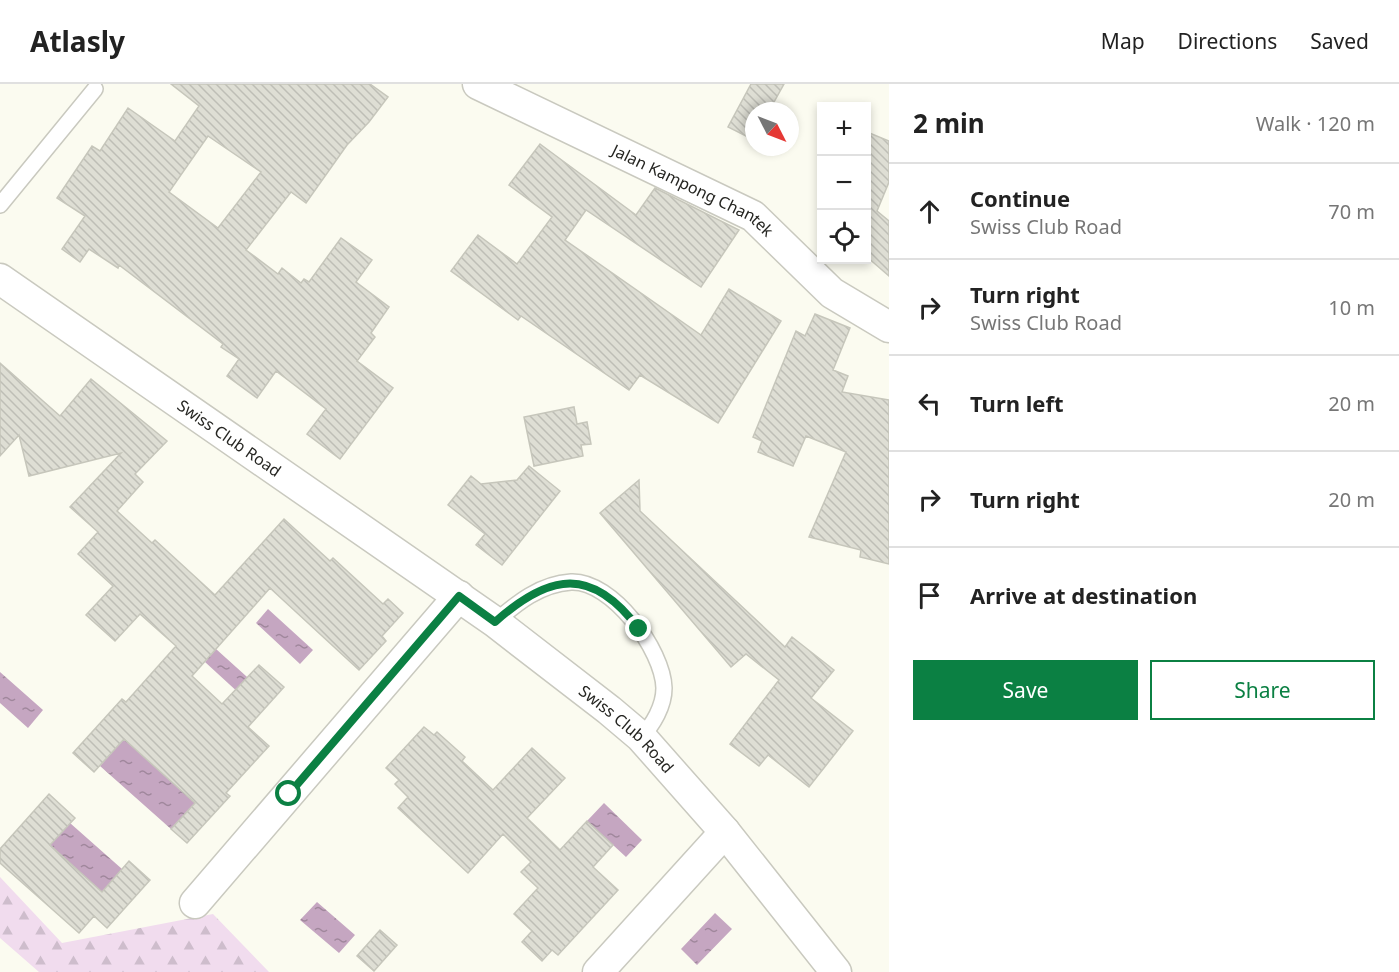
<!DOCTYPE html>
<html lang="en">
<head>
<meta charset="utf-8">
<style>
  body { margin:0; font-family:"Noto Sans",sans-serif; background:#f6f6f6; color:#222 }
  .controls { position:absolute; right:18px; top:18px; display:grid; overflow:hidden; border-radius:0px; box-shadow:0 3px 9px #0003 }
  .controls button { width:54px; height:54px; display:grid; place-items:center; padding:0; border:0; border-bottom:2px solid #e0e0e0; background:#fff; color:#222; font:30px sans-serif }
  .compass { position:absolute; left:745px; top:18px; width:54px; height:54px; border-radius:50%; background:#fff; box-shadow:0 3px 9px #0003; rotate:132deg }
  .stop { position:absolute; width:18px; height:18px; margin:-14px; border:4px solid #0b8043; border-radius:50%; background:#fff }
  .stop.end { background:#0b8043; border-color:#fff; box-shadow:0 2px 6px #0008 }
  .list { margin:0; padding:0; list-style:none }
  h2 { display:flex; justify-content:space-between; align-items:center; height:78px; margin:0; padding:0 24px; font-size:26px }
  h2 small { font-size:20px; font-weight:400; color:#767676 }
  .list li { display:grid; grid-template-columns:39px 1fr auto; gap:18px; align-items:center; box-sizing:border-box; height:96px; padding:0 24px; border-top:2px solid #e0e0e0 }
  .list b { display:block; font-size:22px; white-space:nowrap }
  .list p { margin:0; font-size:20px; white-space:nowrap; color:#767676 }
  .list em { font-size:20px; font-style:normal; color:#767676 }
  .actions { display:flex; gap:12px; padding:18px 24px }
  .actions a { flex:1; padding:14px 0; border:2px solid #0b8043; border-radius:0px; text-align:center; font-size:21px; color:#0b8043 }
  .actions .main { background:#0b8043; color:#fff }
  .icon { flex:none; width:33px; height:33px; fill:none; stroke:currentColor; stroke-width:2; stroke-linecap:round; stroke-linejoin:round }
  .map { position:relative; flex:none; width:889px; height:888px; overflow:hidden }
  header { display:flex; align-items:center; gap:36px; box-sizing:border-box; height:84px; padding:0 30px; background:#fff; border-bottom:2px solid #e0e0e0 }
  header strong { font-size:28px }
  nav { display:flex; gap:33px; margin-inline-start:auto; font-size:21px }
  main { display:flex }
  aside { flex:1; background:#fff }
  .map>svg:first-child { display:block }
</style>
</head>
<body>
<header>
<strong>Atlasly</strong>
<nav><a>Map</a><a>Directions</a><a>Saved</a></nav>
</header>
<main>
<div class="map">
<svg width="889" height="888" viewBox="0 0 889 888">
  <defs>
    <pattern id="forest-firs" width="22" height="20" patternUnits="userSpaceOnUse" patternTransform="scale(1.5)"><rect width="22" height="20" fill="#f1dcee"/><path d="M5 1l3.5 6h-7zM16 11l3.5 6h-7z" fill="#cebdcc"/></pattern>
    <pattern id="water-ripples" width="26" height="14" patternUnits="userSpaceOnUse" patternTransform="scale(1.5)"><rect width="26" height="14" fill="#c5a6c1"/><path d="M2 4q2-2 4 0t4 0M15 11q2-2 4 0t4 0" fill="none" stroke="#a0879c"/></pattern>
    <pattern id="building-back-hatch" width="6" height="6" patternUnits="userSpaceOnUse" patternTransform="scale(1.5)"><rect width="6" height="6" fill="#deded4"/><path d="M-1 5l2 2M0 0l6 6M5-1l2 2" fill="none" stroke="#bebeb6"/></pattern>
  </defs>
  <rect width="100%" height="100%" fill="#fbfbf0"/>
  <path fill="url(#forest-firs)" d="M0,793L62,859L213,830L269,888H39L0,854Z"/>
  <path fill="url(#water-ripples)" d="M268,525L313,566L300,580L256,539Z
    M216,565L265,609L253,622L205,578Z
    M0,588L43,626L28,644L0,619Z
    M124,655L195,719L171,745L100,682Z
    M604,719L642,756L626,773L587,737Z
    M70,739L122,785L102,808L50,761Z
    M317,818L355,851L339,869L300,836Z
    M715,829L732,845L697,881L681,865Z"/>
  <path fill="url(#building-back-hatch)" stroke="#c6c6bb" stroke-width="1.5" fill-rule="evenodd" d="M171,0H370L388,13L369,38L347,61L306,119L291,108L246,166L278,190L282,184L301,199L304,195L309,198L341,154L372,176L356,198L389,223L371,249L375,253L357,277L393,304L340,375L307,350L326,325L276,287L257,314L227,292L239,275L221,263L223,260L119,181L118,184L89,165L80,178L62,165L85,132L57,114L92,62L100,67L128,24L175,57L199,22ZM208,52L261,88L218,144L169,108Z
    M751,0H784L769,27H754V56L728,43Z
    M867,48L889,57V98L877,127L889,137V192L867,173Z
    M540,60L636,131L655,104L739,146L701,203L586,126L565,156L701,251L729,205L781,237L718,339L640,291L629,306L521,232L518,236L451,187L478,151L517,180L552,133L509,101Z
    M815,230L850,244L833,286L848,292L842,308L889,316V480L860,473L861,466L809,453L846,368L806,352L793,382L758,368L762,357L753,353L796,247L805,252Z
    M0,279L60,332L91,295L167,357L135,390L143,398L117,427L152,459L155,456L215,511L284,435L330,477L333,474L383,520L388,515L403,529L382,552L386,557L359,586L270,504L192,592L222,620L259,581L284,603L248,643L269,662L226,709L230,712L187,759L171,745L195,719L124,655L94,688L73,669L122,615L126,618L176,562L140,530L115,557L86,531L113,502L78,470L98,448L70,423L121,369L29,392L19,351L0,372Z
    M574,323L577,340L587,338L591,360L581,361L583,372L534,382L524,333Z
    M529,382L560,407L502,481L476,461L485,450L448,421L471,392L481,400L517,396Z
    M639,396L640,427L785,563L792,553L834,586L811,614L853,647L809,703L768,671L759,682L730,660L779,596L746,570L731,583L600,429Z
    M424,643L434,651L437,648L465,673L462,677L493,706L532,664L565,694L527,734L560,766L587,737L613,761L593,783L618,806L558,871L552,866L542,877L522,858L532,847L514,830L538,804L521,788L531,778L503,750L468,789L398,724L408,713L395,700L399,696L386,684Z
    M49,710L75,734L50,761L102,808L129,777L150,796L107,844L94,832L79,849L0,779V765Z
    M380,846L397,861L374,887L357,872Z"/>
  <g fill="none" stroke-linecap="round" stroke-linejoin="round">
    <g stroke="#c9c9bf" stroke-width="18">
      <path id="service" d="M0,121L95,5
        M495,538C517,519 540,500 571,498C612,496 663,566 664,604C664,622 653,641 641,653"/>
    </g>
    <g stroke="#c9c9bf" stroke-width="33">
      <g id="minor">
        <path id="s1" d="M478,0L753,132L832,209L889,243"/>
        <path id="s2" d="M0,195L495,538L609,626L641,653L725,748L836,888"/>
        <path d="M195,819L459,512"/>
        <path d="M598,888L725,748"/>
      </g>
    </g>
    <use href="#service" stroke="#fff" stroke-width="15"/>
    <use href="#minor" stroke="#fff" stroke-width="30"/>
  </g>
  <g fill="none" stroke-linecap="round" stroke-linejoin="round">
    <path stroke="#0b8043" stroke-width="8" d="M289,710L459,512L495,538C550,489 592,482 639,545"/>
  </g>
  <g text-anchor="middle" stroke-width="4.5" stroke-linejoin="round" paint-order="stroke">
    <g font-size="16" fill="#262622" stroke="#fbfbf0">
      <text dy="6" stroke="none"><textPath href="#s1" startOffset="240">Jalan Kampong Chantek</textPath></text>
      <text dy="6" stroke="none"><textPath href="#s2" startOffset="279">Swiss Club Road</textPath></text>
      <text dy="6" stroke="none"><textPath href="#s2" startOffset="772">Swiss Club Road</textPath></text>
    </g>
  </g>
</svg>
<div class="controls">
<button>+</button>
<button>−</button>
<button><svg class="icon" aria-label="locate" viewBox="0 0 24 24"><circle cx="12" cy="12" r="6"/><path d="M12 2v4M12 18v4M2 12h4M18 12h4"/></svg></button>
</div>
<svg class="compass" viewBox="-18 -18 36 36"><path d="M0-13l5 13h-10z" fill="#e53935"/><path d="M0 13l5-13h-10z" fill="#767676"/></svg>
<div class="stop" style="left:289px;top:710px"></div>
<div class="stop end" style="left:639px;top:545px"></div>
</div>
<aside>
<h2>2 min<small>Walk · 120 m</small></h2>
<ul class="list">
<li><svg class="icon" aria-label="ahead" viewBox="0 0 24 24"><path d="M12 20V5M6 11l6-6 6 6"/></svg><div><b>Continue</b><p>Swiss Club Road</p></div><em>70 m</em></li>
<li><svg class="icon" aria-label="right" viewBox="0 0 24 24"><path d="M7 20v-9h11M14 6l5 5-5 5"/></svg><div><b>Turn right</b><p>Swiss Club Road</p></div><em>10 m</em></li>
<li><svg class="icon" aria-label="left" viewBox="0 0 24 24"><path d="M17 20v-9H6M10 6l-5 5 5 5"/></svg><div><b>Turn left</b></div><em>20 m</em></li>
<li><svg class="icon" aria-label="right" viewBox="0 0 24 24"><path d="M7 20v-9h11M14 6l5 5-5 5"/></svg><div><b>Turn right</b></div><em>20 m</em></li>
<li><svg class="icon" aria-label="arrive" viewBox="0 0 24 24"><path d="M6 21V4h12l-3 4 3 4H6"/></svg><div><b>Arrive at destination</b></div></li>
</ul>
<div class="actions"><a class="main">Save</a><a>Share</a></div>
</aside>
</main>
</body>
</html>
